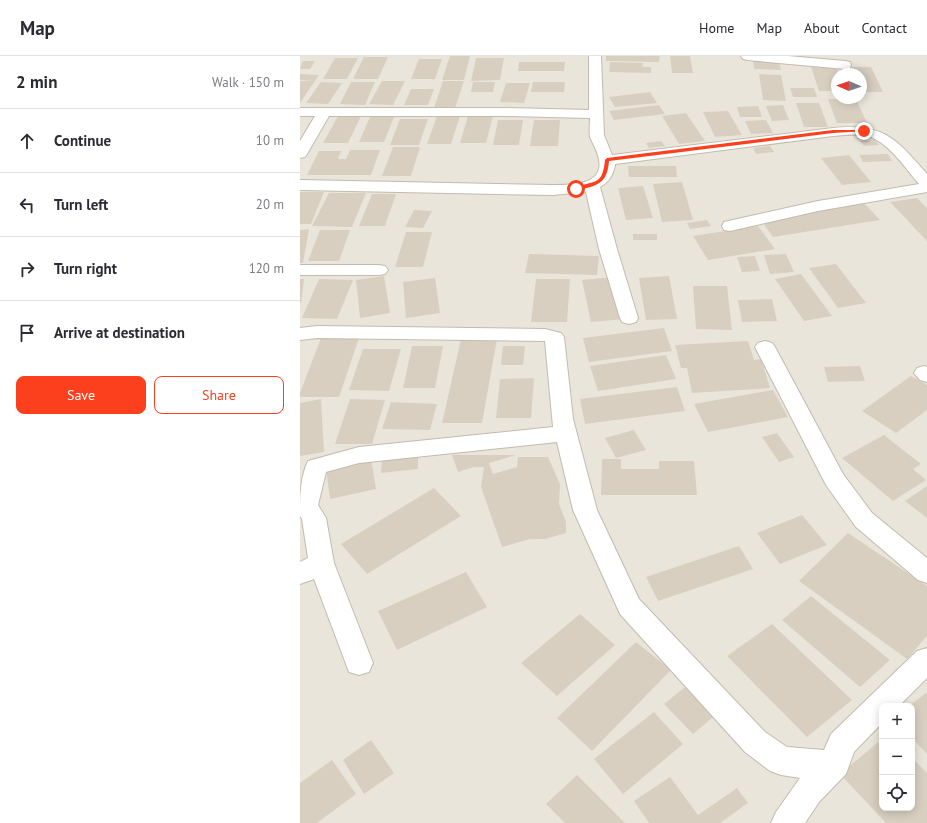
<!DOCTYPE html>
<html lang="en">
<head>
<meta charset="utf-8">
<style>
  body { margin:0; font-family:"PT Sans",sans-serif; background:#f7f7f7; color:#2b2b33 }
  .controls { position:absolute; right:12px; bottom:12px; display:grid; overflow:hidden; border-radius:8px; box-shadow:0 2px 10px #0003 }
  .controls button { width:36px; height:36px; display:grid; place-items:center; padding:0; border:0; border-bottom:1px solid #e1e1e2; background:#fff; color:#2b2b33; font:20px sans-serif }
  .compass { position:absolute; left:531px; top:12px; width:36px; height:36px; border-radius:50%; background:#fff; box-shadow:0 2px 10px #0003; rotate:272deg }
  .stop { position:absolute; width:12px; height:12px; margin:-9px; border:3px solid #fc3f1d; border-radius:50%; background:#fff }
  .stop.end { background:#fc3f1d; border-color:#fff; box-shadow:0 1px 4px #0008 }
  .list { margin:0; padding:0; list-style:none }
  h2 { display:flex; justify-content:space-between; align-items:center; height:52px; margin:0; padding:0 16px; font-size:17px }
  h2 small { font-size:13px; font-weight:400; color:#7c7c81 }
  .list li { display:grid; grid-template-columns:26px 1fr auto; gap:12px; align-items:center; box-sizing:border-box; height:64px; padding:0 16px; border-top:1px solid #e1e1e2 }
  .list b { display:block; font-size:15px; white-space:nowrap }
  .list em { font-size:13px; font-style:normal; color:#7c7c81 }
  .actions { display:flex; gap:8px; padding:12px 16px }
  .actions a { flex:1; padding:9px 0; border:1px solid #fc3f1d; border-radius:8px; text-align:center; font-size:14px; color:#fc3f1d }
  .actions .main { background:#fc3f1d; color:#fff }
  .icon { flex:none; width:22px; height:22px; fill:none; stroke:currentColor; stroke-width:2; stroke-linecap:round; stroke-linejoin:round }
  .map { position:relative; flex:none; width:627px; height:767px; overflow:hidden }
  header { display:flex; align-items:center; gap:24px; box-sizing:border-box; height:56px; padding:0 20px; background:#fff; border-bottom:1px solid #e1e1e2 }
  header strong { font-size:19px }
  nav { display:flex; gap:22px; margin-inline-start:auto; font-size:14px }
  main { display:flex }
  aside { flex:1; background:#fff }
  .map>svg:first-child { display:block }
</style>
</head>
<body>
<header>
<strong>Map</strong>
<nav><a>Home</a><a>Map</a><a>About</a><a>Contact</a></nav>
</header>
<main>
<aside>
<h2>2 min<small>Walk · 150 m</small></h2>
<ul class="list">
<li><svg class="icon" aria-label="ahead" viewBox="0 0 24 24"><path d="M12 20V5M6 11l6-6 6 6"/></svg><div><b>Continue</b></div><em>10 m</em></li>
<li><svg class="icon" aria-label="left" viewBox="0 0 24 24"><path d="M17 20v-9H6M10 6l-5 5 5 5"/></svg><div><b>Turn left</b></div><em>20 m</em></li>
<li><svg class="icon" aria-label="right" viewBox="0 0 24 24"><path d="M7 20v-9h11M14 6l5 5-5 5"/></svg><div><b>Turn right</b></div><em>120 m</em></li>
<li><svg class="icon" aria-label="arrive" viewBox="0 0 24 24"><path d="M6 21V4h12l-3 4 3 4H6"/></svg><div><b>Arrive at destination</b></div></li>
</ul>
<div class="actions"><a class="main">Save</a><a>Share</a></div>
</aside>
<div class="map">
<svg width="627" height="767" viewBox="0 0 627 767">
  <rect width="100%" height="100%" fill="#f6f3ec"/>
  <path fill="#eae5da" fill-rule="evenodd" d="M0,0H627V767H0ZM537,18H561V42H537ZM582,650H612V752H582Z"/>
  <path fill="#d8cfc1" d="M150,0H170L164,24H142Z
    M306,0H360L359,6L306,5Z
    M370,0H390L393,17H372Z
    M64,1H88L78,23H53Z
    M35,2H58L47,23H23Z
    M176,2H204L200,24L171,25Z
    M119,3H142L135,23H111Z
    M453,4L479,5L481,14L454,13Z
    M3,5H15L10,13H0Z
    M219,6H265L264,15H218Z
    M310,6L343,7L342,11H351V17L309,16Z
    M511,11L536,12L539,18H537V35H519Z
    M551,11H571L583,36H562L561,18H554Z
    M0,18L19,19L15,25L0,24Z
    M459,18L481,19L486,45L463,44Z
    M0,25H15L0,47Z
    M82,25H105L93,49L69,48Z
    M143,25H164L155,52H134Z
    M21,26L42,27L28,48L6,47Z
    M51,26H75L65,49L40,48Z
    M173,26H195L193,36H171Z
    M233,26H265L264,36H231Z
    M206,27H230L224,47L200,46Z
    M490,32H514L517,41H493Z
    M111,33H134L128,49H104Z
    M350,36L357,47L315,51L309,41Z
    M528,43H556L567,67H537Z
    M496,47H519L528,71H504Z
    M359,49L365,58L314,64L309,55Z
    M483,49L489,64L472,65L466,50Z
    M458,50L462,61H440L437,51Z
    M428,55L442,79L415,81L403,56Z
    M386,57L405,85L379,88L362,60Z
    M38,60H61L48,87H23Z
    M137,60H160L151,88H127Z
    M168,60H193L186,87H160Z
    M70,61H94L84,86H59Z
    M100,63H128L119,89H90Z
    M198,64H223L219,89H193Z
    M234,64H260L258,90H230Z
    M466,64L473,77L451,78L445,65Z
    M575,84L579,89L564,90L560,85Z
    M361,85L365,90L349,92L346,87Z
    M470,90L474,96L456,98L453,92Z
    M93,91H120L111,120H82Z
    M50,94H80L71,119H7L19,95H41L38,103H46Z
    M588,98L592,105L563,106L559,99Z
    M549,99L571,126L542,129L521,102Z
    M328,110H376L377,121H329Z
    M382,126L393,164L362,166L353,128Z
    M343,130L353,162L326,164L318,132Z
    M0,136H24L11,168H0Z
    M29,137H66L52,171L12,170Z
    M72,138H96L85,170H59Z
    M617,142L627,152V185L590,146Z
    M564,147L580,164L473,181L460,163Z
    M114,154L132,155L123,172L105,171Z
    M407,164L411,170L390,173L387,167Z
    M458,170L475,193L408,204L393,180Z
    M9,173L3,207H0V174Z
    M20,174H50L39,205H8Z
    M106,176H132L123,211H95Z
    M333,178H357V184H333Z
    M229,198L299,200L297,219L225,217Z
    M486,198L494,216L470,218L464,199Z
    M455,200L460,215L442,216L437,201Z
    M536,208L566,247L538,252L509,212Z
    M501,218L532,260L504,265L475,223Z
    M84,220L90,257L60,262L56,224Z
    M369,220L377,263L346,264L339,222Z
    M314,221L324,263L291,266L282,224Z
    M135,222L140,257L106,262L103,226Z
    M0,223H4L1,247H0Z
    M19,223L53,224L37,263L2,262Z
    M236,223H270L267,266H231Z
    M393,230H427L432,274L396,273Z
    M472,243L477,265L442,266L438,244Z
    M364,272L372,295L289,306L283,282Z
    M21,282H59L39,341H0V337Z
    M161,283H197L182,367H142Z
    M448,285L454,304L461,303L470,332L392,337L387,312H381L375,289Z
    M112,290H143L135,332H103Z
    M203,290H225L223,309H201Z
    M63,293H101L89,335L49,334Z
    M366,299L376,323L298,335L290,310Z
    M560,310L565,325L528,326L524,311Z
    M611,320L627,329V354L596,377L562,355Z
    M234,322L231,362H196L200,323Z
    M377,331L385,355L285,368L280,343Z
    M473,334L488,361L408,376L394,348Z
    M21,343L24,396L0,400V347Z
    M50,343L85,344L72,388H35Z
    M91,346L137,348L130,374L82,373Z
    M334,374L346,394L316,402L305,382Z
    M477,377L494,401L479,406L462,381Z
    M584,379L621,408L613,413L626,424L593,445L542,402Z
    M118,397V413L81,417L82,401Z
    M152,399H216L189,407L193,418L217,411L218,401H248L260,428L259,448L266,466V477L245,483H230L202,491L181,431L184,411H174L158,416Z
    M71,402L76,433L30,443L26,412Z
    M302,403H321V413H359V405H394L397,439H301Z
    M627,430V462L605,445Z
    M134,432L161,460L67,518L41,488Z
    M502,459L527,489L480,508L457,477Z
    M548,477L627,530V580L607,603L499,525Z
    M439,490L453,513L358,545L346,521Z
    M166,516L187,551L97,594L78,555Z
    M511,540L590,604L560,631L482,564Z
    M280,558L315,589L257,640L221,607Z
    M472,568L552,644L507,681L427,600Z
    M336,586L371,614L292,695L257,662Z
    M390,627L419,656L393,678L364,648Z
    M626,637L627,638V698L612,682V650H609Z
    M354,656L383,688L323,738L294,703Z
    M582,683V752H612V702L627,717V767H586L540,718Z
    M71,684L94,717L64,738L43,704Z
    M32,704L56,738L17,767H0V727Z
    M277,719L325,767H265L246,748Z
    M370,721L398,759L437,732L448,747L420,767H349L334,745Z"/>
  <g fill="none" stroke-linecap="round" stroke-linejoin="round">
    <g stroke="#c2bbae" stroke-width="2">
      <path id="street" d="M289,0H301L304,79L312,99L533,72C584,67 595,82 627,118V136L518,155L430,175L424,174L422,170L424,166L518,145L619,128C604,111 588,84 564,79C554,78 543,79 533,80L315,108C314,118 309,126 300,131L317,193L338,262L336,266L329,268L322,266L320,262L299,193L286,136L252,139L0,134V124L252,129C269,129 304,130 299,104C298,96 293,88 290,81C289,75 290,68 290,62L204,60H29L7,98L5,101L0,102V85L15,60H0V52H204L289,54Z
        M441,0H488L545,5L550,6L551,9L550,12L545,13L447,4L443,3Z
        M0,209H79L85,210L88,214L85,218L79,219H0Z
        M17,270L245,273L261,277L264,281L273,363L297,454L339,543L465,676L487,691L524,694L531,678L617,595L627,592V622L599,650H582V667L554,696L546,718L519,746L505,767H471L476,756L500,722L481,719L470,715L445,696L320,558L273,454L257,386L59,407L26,416L18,449L26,462L34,507L73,607L69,616L59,619L49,616L14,523L0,528V506L8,502L2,463L0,460C0,441 0,422 8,405L59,391L253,371L245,285L17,282L0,284V272Z
        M465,285L472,287L475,291L543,418L572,457L627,502V527L618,524L556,471L526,429L455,291L458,287Z
        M624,310L627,311V326L620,324L614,317L617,312Z"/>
    </g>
    <use href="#street" fill="#fff" fill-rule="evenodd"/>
  </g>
  <path fill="#fc3f1d" d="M533,74H564L566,75L533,77L309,105C307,129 297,129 276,135L274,133C293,122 302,133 305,104L307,102Z"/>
</svg>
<div class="controls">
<button>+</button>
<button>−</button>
<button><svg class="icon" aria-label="locate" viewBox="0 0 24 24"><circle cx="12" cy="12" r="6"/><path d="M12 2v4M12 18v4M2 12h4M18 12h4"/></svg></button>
</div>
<svg class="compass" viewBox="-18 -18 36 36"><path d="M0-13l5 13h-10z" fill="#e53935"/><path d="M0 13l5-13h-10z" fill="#7c7c81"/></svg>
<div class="stop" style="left:276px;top:133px"></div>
<div class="stop end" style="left:564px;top:75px"></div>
</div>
</main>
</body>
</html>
